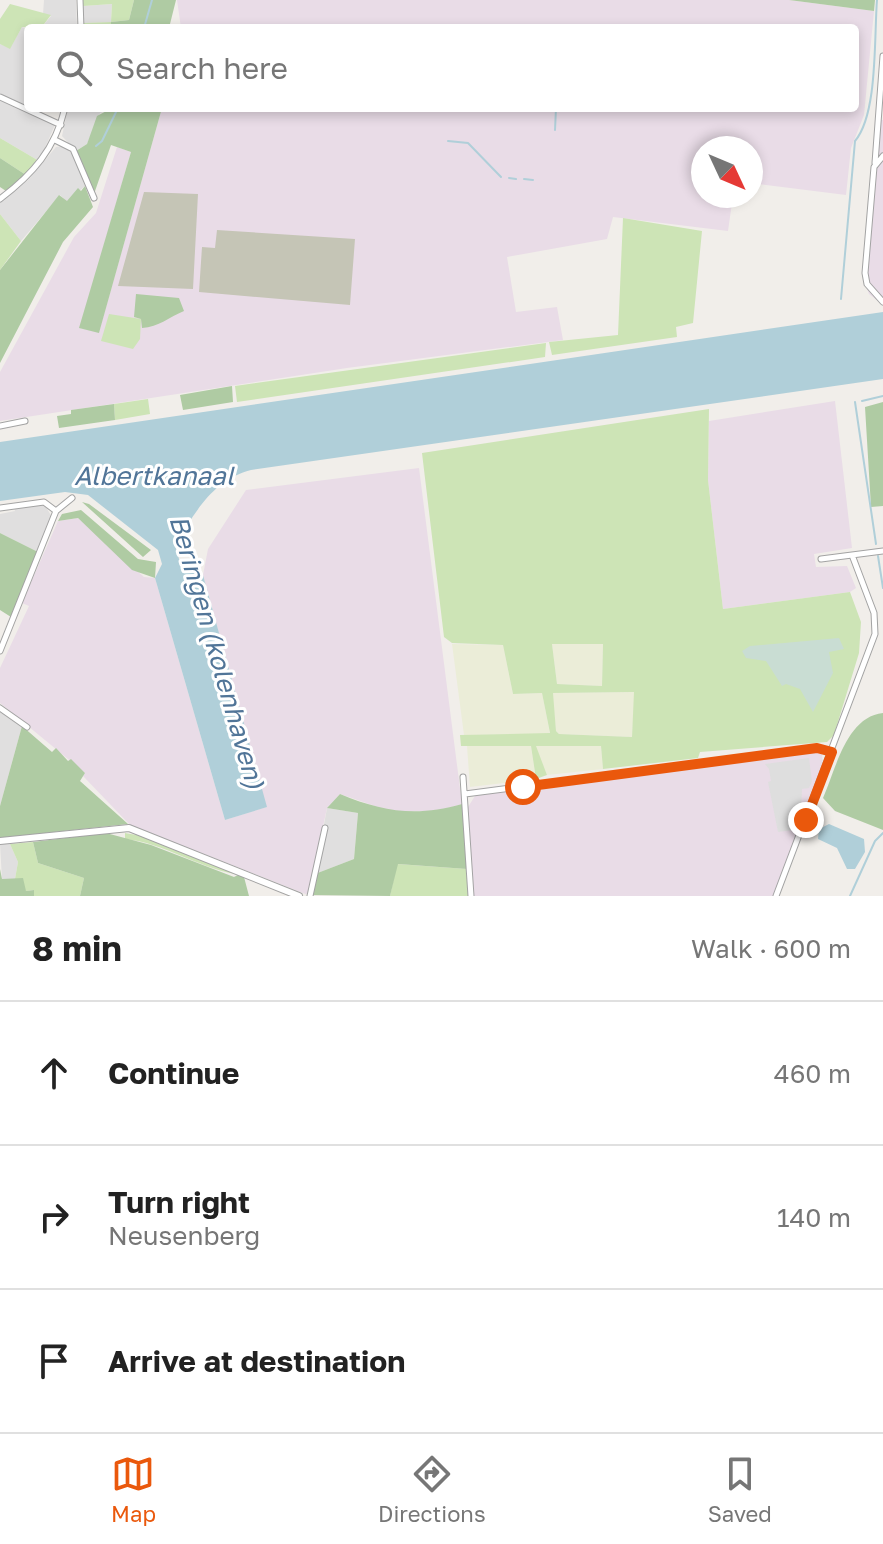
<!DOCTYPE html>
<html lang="en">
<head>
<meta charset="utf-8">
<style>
  body { margin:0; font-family:"Golos Text",sans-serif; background:#f6f6f6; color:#222 }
  .compass { position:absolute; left:691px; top:136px; width:72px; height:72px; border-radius:50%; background:#fff; box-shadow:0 4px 12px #0003; rotate:134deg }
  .stop { position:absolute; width:24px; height:24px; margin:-18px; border:6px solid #ea580c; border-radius:50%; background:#fff }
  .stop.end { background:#ea580c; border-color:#fff; box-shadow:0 2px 8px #0008 }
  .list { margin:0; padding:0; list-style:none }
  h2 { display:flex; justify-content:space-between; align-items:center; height:104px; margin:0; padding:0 32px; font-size:34px }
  h2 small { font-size:26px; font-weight:400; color:#767676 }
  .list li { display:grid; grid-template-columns:52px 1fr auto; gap:24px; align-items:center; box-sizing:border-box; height:144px; padding:0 32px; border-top:2px solid #e0e0e0 }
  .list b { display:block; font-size:30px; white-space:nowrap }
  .list p { margin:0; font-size:26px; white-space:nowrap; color:#767676 }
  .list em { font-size:26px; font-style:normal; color:#767676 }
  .icon { flex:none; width:44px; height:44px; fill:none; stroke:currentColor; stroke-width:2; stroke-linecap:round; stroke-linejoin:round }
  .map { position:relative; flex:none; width:883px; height:896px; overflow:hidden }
  .search { position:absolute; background:#fff; box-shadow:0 4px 12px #0003; left:24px; right:24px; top:24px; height:88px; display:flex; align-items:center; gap:20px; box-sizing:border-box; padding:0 28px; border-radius:8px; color:#767676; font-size:30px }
  .sheet { height:536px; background:#fff }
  nav { display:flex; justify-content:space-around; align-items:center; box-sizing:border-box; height:112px; border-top:2px solid #e0e0e0; background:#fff; font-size:22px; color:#767676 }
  nav a { display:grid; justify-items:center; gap:4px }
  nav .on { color:#ea580c }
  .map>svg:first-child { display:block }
</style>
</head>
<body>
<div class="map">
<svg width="883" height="896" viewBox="0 0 883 896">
  <rect width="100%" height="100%" fill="#f1eeea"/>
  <path fill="#e0dfdf" d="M44,0H76L77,28H41L51,16L43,14Z
    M112,4L111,22L83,23V6Z
    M22,27L28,30V108L0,95V44L10,48Z
    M0,100L55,125L39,161L0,138Z
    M68,108H112L100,113L87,144L76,151L62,136Z
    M64,146L73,155L85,186L67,202L60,195L21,241L0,214V202L28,180L56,147Z
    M44,504L52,517L38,552L0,533V514L15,511L14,507Z
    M0,709L22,726L0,806Z
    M327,808L358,813L354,859L315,874Z
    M0,844H10L18,862L15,879H2Z"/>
  <path fill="#e9dce7" d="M177,0H789L874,11L864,115L851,148L846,195L751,183V148H703V196H733L728,231L613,217L607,239L507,257L516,312L557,307L563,340L347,368L0,421V372L74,237L96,213L117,147L131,152L80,328L99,332L162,108H855V28H181Z
    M881,120H883V305L869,294L863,278Z
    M835,401L852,548L814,554L816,567L847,566L856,588L850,592L723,609L708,480L709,421Z
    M419,468L462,804L439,811L392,812L340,794L327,808L308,895L130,825L83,776L85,773L0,703V668L29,606L22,603L58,521L78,518L144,577L155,578L225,820L266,807L203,575L208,549L246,490Z
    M810,751L822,754L823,766L773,896H472L468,807L475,796Z"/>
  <path fill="#c5c5b6" d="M144,192L198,194L193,289L118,286Z
    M217,230L355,239L350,305L199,292L202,247L215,248Z"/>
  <path fill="#ebedd8" d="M452,644L503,645L513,694L542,693L550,734L464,735Z
    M552,644H603L602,686L557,684Z
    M635,692L632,737L559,734L556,731L552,693Z
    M467,746H531L536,779L470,787Z
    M535,746H601L603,769L547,775Z"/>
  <path fill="#cde4b6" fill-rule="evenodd" d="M83,0H134L129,20L111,22V28H83V23L111,22L112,4L83,6Z
    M10,4L51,15L41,28L22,27L10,49L0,44V19Z
    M0,138L39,161L26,175L0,158Z
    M0,214L21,241L0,270Z
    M623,218L702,231L693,323L676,327L677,337L552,355L549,342L618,335Z
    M109,314L141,319L140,339L133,349L101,341Z
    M546,343L545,357L237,402L235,386Z
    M148,399L150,414L115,420L114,404Z
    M709,409L708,480L723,609L850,592L861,622L859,653L834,735L827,742L700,752L698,758L603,769L601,746H536L547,775L536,779L531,746H461L460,735L550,733L542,693L513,694L503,645L452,643L444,637L422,453ZM552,644H603L602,686L557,684ZM634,692L632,737L559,734L556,731L553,693Z
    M125,833L142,836L235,874C197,867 164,843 125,839Z
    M33,842L38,863L84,878L80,896H34V890L26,891L15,879L18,862L10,844Z
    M397,864L467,869L468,896H390Z"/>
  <path fill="#afcba3" d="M134,0H176L169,28H111V22L129,20Z
    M789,0H875L874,11Z
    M112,108H162L99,333L79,328L131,152L111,145L94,194L76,151L87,144L97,116Z
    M0,158L26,175L6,191L0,187Z
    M85,186L93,207L63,242L0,363V270L59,195L67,201L78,188L81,191Z
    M136,294L179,298L184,311C169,317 159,327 142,328L141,319L134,317Z
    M232,386L233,402L183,410L180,395Z
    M883,402V506L871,507L865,407Z
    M114,404L115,420L59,428L57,416L71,414V410Z
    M82,502L89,504L151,550L143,557Z
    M81,510L138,559L156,562L155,578L132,570L78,518L58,521L62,514Z
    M0,533L38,552L11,617L0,610Z
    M883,713V830L835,811L823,798C836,769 846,717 883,713Z
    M22,726L52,752L56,748L68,761L71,759L85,773L80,781L128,824L0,838V806Z
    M340,794C383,812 417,817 462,804L467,869L398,864L390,896L310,895L315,874L354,859L358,813L327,808Z
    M106,833L151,845L234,877L238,875L244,877L249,896H80L84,878L38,863L33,842Z
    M0,869L2,879L23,878L26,891L34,890V896H0Z"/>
  <path fill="#c9ddd3" d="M839,638L844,649L829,652L833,673L813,712L800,689L786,684L782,686L766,661L746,658L742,651L750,646Z"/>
  <path fill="#dedede" d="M809,758L812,781L809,788L802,789L801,810L794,811L796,825L793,830L778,832L768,782L771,781L769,769L765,764Z"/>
  <path fill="#b0cfd9" d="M883,312V379L251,470C212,480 195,513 175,545L179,559L203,575L267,807L225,820L155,578L162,564L158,550L88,495L65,492L0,501V442Z
    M829,824L864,839L865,852L855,869H847L837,848L818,839L819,829Z"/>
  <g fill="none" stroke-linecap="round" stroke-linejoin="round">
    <path stroke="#b0cfd9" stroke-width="2" d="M144,28L152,0
      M555,130L556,108
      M448,141L468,143L501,177
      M96,146L102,141L118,108
      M509,178L516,179
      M524,179L533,180
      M841,299L855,141C878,114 874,37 877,0
      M862,401L883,396
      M855,402L876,544
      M878,556L883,588
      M850,896L875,841L883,833"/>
    <g stroke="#a3a3a3" stroke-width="7">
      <path id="minor" d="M80,0L81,28
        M0,97L61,125
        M55,140L73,149L94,198
        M883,156L874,167L865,273L867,284L883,302
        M875,163L883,56
        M0,199C33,174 55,149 65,108
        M0,426L25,421
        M0,508L44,502L56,511
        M821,559L883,551
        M0,651L56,511L72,498
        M0,708L27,727
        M463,777L471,896
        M465,794L817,748L832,752
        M310,896L325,828
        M776,896L875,634L874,613L852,555"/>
    </g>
    <g stroke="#a3a3a3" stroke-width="8">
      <path id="tertiary" d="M0,841L129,828L299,896"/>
    </g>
    <use href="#minor" stroke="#fff" stroke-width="5"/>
    <use href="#tertiary" stroke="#fff" stroke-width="6"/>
  </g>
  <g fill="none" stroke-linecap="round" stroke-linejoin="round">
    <path stroke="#ea580c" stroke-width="10" d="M523,787L817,748L832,752L806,820"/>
  </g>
  <g text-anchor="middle" stroke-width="6" stroke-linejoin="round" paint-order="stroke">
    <g font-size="26" font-style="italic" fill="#517598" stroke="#fff">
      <text x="154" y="485">Albertkanaal</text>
      <text transform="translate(217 652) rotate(74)" y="9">Beringen (kolenhaven)</text>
    </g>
  </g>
</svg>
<svg class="compass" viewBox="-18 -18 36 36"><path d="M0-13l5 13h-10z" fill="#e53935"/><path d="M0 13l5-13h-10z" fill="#767676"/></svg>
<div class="stop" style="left:523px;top:787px"></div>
<div class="stop end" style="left:806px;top:820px"></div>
<div class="search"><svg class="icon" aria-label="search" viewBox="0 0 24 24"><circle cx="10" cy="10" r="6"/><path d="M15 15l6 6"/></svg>Search here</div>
</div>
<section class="sheet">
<h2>8 min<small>Walk · 600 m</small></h2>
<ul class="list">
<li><svg class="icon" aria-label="ahead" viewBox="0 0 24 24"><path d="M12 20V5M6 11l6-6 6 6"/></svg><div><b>Continue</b></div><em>460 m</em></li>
<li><svg class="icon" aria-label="right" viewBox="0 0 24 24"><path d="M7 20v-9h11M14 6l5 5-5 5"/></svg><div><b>Turn right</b><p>Neusenberg</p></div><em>140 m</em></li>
<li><svg class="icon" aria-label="arrive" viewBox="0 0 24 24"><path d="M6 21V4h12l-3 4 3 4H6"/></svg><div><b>Arrive at destination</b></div></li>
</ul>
</section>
<nav>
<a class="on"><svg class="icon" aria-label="map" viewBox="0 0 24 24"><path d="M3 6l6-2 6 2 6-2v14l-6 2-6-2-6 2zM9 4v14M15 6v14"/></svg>Map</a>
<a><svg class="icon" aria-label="directions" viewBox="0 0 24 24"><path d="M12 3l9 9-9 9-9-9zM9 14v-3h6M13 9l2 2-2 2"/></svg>Directions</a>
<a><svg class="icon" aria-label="saved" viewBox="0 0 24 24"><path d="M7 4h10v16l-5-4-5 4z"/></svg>Saved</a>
</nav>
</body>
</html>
